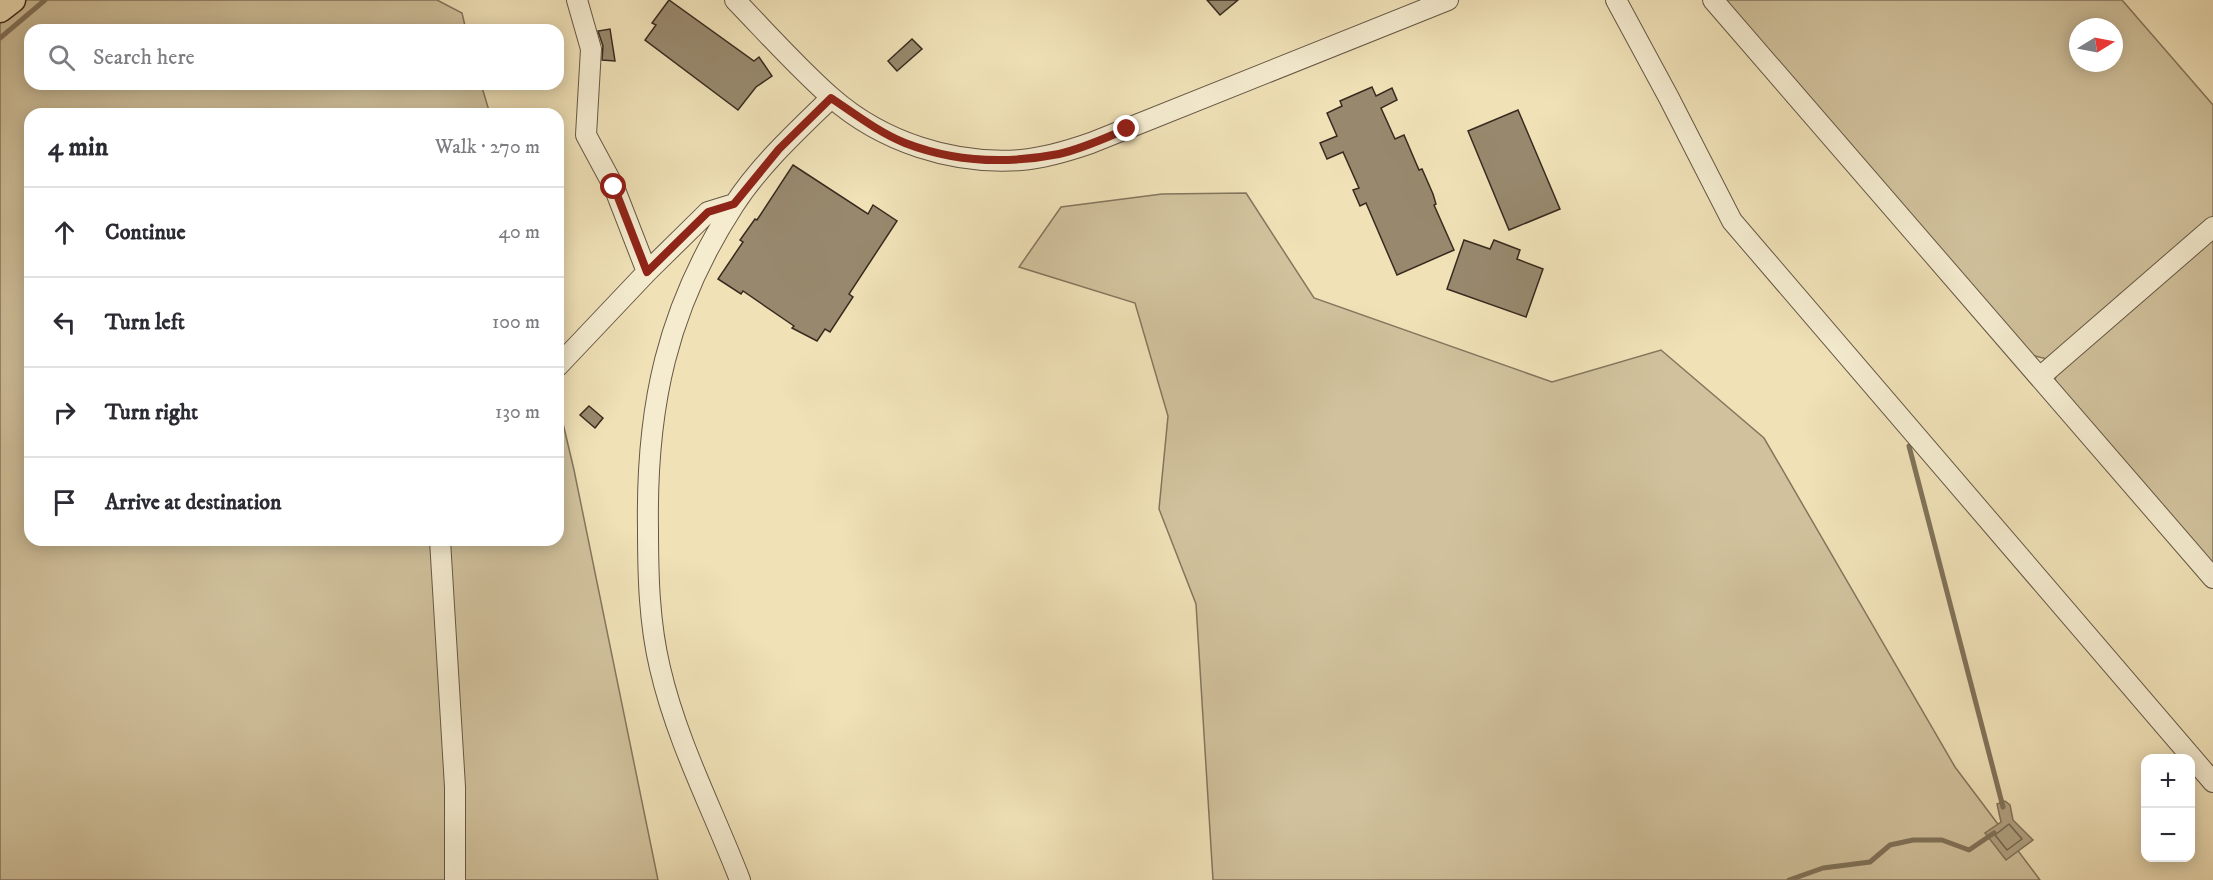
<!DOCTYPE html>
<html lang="en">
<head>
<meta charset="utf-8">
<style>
  body { margin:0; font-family:"IM FELL DW Pica",serif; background:#f2f2f3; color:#2b2b33 }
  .controls { position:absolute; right:18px; bottom:18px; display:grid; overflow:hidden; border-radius:12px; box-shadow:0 3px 15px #0003 }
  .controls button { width:54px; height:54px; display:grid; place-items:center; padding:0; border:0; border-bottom:2px solid #e1e1e2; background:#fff; color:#2b2b33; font:30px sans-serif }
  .compass { position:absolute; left:2069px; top:18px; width:54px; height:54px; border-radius:50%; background:#fff; box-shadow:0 3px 15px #0003; rotate:80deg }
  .stop { position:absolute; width:18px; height:18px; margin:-14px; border:4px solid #8f2418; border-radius:50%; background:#fff }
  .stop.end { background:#8f2418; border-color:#fff; box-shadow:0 2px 6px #0008 }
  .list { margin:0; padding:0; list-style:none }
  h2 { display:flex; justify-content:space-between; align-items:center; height:78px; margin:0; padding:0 24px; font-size:26px }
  h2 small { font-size:20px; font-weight:400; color:#7c7c81 }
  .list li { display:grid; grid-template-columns:39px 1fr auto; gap:18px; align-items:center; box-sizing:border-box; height:90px; padding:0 24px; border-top:2px solid #e1e1e2 }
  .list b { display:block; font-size:22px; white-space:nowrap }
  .list em { font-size:20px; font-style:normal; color:#7c7c81 }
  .icon { flex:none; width:33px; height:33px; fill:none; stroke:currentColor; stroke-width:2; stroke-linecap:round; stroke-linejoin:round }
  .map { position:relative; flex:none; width:2213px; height:880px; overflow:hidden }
  .search { position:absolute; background:#fff; box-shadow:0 3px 15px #0003; left:24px; top:24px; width:540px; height:66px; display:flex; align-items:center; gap:15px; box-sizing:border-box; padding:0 21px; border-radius:18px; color:#7c7c81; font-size:22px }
  .panel { position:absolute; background:#fff; box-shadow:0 3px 15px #0003; left:24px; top:108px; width:540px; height:438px; border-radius:18px }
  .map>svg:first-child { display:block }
</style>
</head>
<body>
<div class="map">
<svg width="2213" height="880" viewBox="0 0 2213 880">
  <rect width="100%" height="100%" fill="#f0e1b7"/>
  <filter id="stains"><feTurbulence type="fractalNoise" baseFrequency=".00333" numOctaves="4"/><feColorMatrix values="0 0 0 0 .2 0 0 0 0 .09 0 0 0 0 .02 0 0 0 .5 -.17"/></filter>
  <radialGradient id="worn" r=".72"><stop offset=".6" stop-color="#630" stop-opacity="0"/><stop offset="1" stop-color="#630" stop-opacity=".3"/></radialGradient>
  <path fill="#d1c29d" stroke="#84765e" stroke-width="1.5" fill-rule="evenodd" d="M0,0H437L462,13L466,30H30V84H481L490,114H30V540H558V402L574,470L658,880H0Z
    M1725,0H2122L2213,105V220L2047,359L2035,356L2024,348ZM2078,27H2114V63H2078Z
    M1246,193L1314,298L1552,382L1661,350L1764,438L1955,767L2040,880H1213L1196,604L1159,509L1168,416L1135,303L1019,267L1061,207L1162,194Z
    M2213,233V568L2059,390L2055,379L2060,368Z"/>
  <path fill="#b1a383" stroke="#81735b" stroke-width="1.5" d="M2005,801L2010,805L2013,820L2033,840L2006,860L1985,833L2001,822L1997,804Z"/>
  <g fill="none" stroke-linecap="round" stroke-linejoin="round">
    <path stroke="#746651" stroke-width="1.5" d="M2009,824L2022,839L2007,850L1995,835Z"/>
    <path stroke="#81735b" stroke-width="5" d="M0,38L45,0
      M1909,446L2003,807
      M1789,880L1823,868L1870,862L1890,845L1913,840H1942L1969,850L1994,833"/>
  </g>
  <path fill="#98896e" stroke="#382a1f" stroke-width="1.5" d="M669,0L754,61L759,57L772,76L756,87L738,110L645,40L656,25L652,23Z
    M1207,0H1238L1220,15Z
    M610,29L615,61L602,60L603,46L598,31Z
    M912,39L922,49L897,71L888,61Z
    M1372,87L1376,96L1392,88L1397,100L1381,108L1395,139L1404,135L1419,170L1422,169L1433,194L1436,204L1434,205L1454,250L1397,275L1366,203L1360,206L1353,190L1359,188L1343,152L1327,159L1320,143L1337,136L1327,113L1342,106L1340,101Z
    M1518,110L1560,209L1509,230L1468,131Z
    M793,165L868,214L873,205L897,221L849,294L853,297L830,332L825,329L817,341L792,328L794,326L743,291L741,294L718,279L743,242L740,240L755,219L757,220Z
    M1464,240L1490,249L1494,240L1520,250L1517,259L1543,269L1526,317L1447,289Z
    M589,406L603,418L595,428L580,415Z"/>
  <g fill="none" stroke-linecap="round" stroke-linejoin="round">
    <g stroke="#665845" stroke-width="22">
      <path id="minor" d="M577,0L591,49L586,135L614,187L647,272
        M735,0C766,32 797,67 831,97C882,142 953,165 1021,160C1045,158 1068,151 1091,143L1448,0
        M1616,0L1669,98L1732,221L2213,782
        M1713,0L2213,578
        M558,366L647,272L708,212L734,204
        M2040,377L2213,227
        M440,540L455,787V880
        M740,880C713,810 677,742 660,668C649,622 648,575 648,528C646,407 667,308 734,205C760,165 797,131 831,98"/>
    </g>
    <g stroke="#382a1f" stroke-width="27">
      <path id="major" d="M0,10L13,0"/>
    </g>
    <use href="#minor" stroke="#f5ecd0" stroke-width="20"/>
    <use href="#major" stroke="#f0e1b7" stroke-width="24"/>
  </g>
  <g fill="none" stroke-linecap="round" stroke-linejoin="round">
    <path stroke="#8f2418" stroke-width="8" d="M614,187L647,272L708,212L734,204L779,149L831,98C855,114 878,132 905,143C954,162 1008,164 1059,154C1082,149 1105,138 1127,129"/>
  </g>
  <rect width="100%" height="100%" filter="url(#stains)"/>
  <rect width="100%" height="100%" fill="url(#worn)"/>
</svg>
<div class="controls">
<button>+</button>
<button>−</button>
</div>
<svg class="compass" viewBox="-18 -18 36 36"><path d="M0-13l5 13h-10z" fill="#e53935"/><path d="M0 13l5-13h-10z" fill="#7c7c81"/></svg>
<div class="stop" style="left:614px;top:187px"></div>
<div class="stop end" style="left:1127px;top:129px"></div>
<div class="search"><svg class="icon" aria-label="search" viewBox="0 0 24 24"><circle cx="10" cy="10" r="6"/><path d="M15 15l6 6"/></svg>Search here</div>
<section class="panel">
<h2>4 min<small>Walk · 270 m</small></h2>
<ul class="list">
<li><svg class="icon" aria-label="ahead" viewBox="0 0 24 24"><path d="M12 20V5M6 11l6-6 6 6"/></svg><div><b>Continue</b></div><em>40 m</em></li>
<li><svg class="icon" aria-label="left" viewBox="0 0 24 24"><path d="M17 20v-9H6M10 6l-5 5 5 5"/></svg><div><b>Turn left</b></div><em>100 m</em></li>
<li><svg class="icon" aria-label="right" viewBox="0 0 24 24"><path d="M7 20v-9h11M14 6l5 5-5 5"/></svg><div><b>Turn right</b></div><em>130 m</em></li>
<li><svg class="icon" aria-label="arrive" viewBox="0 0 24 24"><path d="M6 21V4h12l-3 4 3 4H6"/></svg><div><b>Arrive at destination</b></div></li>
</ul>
</section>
</div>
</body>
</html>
